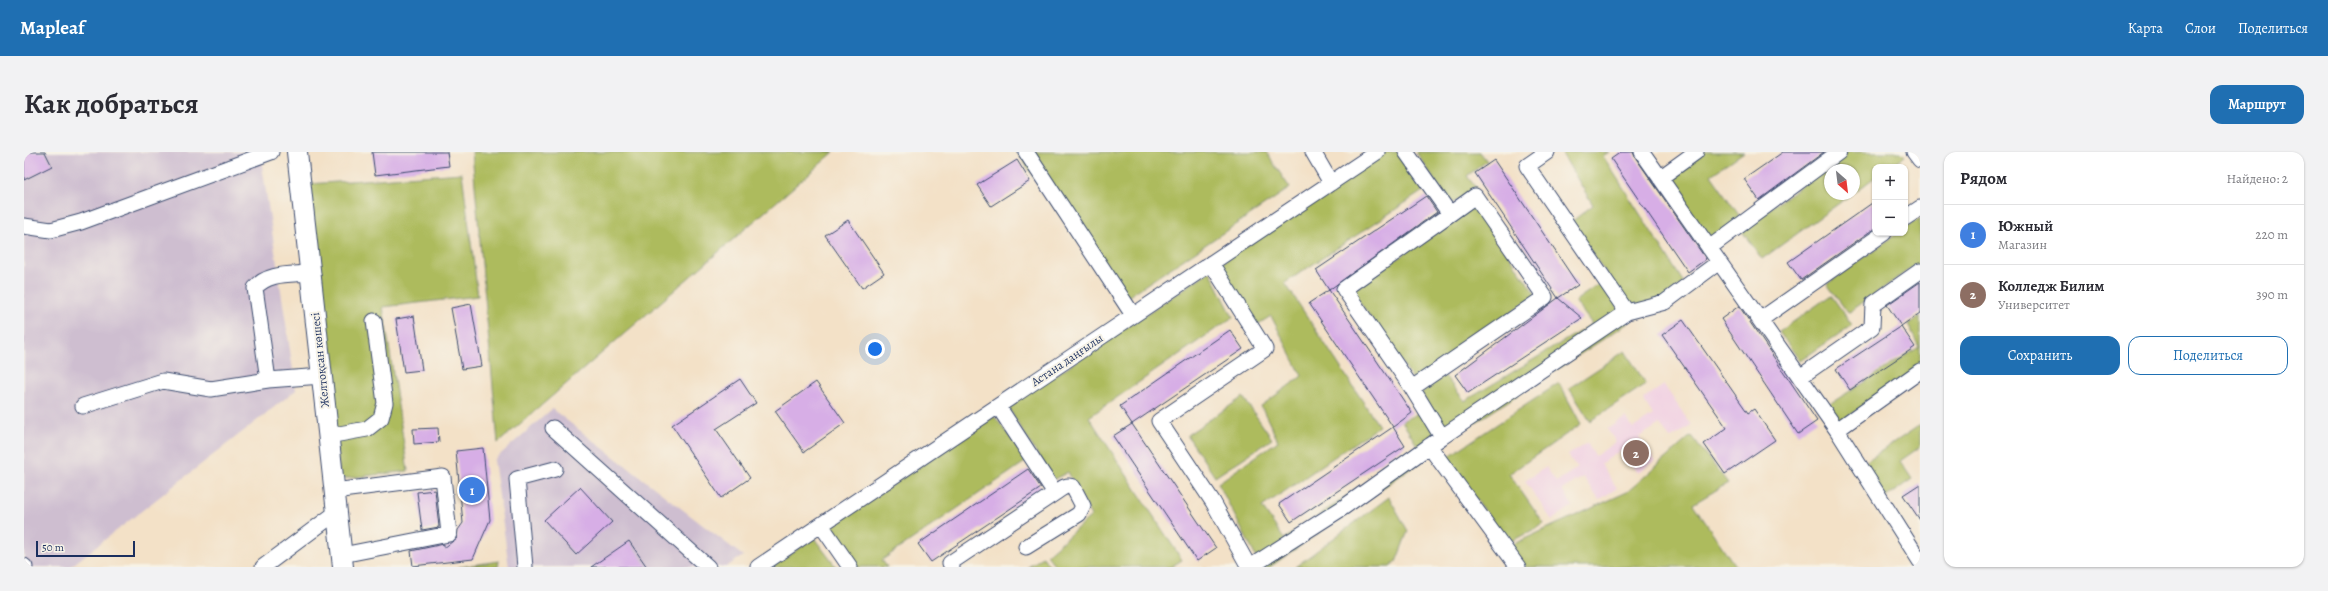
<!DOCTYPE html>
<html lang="ru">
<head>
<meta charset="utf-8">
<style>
  body { margin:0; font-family:Alegreya,serif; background:#f2f2f3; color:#2b2b33 }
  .controls { position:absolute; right:12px; top:12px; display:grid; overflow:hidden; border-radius:8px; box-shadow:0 1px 3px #0004 }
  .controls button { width:36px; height:36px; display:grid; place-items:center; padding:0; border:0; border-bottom:1px solid #e1e1e2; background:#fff; color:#2b2b33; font:20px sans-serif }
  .compass { position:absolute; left:1800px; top:12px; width:36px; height:36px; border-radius:50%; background:#fff; box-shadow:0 1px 3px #0004; rotate:152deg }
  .scale { position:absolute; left:12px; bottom:10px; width:99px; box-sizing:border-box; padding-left:4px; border:2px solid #1b2f5e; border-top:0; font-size:11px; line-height:14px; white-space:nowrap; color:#1b2f5e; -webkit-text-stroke:3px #f7f3e8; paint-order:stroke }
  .you { position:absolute; left:851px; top:197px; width:14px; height:14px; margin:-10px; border:3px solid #fff; border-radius:50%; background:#1a73e8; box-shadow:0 0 0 6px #1a73e833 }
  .badge { display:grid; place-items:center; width:26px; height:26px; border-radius:50%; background:#1f6fb2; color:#fff; font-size:13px; font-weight:700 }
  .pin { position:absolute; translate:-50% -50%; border:2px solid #fff; box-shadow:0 1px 4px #0006 }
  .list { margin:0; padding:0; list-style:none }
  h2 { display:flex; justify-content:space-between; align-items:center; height:52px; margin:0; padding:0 16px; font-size:17px }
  h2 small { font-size:13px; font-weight:400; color:#7c7c81 }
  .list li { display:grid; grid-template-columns:26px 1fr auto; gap:12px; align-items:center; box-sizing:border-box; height:60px; padding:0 16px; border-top:1px solid #e1e1e2 }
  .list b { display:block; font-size:15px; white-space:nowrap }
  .list p { margin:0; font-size:13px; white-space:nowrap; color:#7c7c81 }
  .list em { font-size:13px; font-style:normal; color:#7c7c81 }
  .actions { display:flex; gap:8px; padding:12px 16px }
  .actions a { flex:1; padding:9px 0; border:1px solid #1f6fb2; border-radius:12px; text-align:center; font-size:14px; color:#1f6fb2 }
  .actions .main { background:#1f6fb2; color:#fff }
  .map { position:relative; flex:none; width:1896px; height:415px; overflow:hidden; border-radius:12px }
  header { display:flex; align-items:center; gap:24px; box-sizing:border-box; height:56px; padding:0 20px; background:#1f6fb2; color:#fff }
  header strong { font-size:19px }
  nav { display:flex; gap:22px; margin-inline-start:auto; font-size:14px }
  .intro { display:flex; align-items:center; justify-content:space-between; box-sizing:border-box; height:96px; padding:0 24px }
  h1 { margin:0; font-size:28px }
  .button { padding:10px 18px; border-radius:12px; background:#1f6fb2; color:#fff; font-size:14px; font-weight:700 }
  main { display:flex; gap:24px; padding:0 24px }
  aside { flex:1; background:#fff; border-radius:12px; box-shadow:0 1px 3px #0004 }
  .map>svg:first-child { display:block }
</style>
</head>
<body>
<header>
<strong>Mapleaf</strong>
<nav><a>Карта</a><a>Слои</a><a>Поделиться</a></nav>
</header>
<div class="intro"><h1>Как добраться</h1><a class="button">Маршрут</a></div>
<main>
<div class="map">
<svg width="1896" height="415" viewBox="0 0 1896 415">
  <rect width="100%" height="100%" fill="#f7f3e8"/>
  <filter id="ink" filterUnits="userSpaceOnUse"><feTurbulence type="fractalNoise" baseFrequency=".025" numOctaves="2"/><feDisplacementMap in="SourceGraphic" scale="8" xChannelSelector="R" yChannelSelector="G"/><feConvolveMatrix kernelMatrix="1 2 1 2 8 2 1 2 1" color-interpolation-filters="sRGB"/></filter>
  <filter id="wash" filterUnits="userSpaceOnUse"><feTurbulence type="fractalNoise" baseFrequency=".012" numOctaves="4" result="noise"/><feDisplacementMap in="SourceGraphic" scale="16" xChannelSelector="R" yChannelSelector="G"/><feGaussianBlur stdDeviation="0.9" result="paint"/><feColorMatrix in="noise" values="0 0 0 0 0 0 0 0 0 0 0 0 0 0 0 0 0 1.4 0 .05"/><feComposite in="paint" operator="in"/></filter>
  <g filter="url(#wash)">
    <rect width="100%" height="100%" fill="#f3e1c7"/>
    <path fill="#f1d0e2" d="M1640,233L1667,273L1646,287L1636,272L1615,285L1631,309L1613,321L1597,298L1577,312L1593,336L1575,348L1559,325L1538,338L1549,354L1528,368L1501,329L1522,315L1532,330L1553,316L1544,303L1563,291L1571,304L1592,290L1583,277L1602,265L1609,276L1629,263L1619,247Z"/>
    <path fill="#cebed0" d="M0,0H236L272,238L46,415H0Z
      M528,257L719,404L702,415H485L470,308Z"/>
    <path fill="#adbb5d" stroke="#64755e" d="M448,0H810L474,291Z
      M993,0H1242L1266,36L1096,150Z
      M1362,0H1376L1399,39L1261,131L1355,274L1238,355L1260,387L1394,295L1378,269L1397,260L1420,293L1246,415H1237L1194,331L1254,289L1237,254L1278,224L1247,164L1231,174L1194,113Z
      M1392,0H1456L1463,9L1443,24L1453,37L1427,52Z
      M1537,0H1585L1579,4L1660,131L1612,166L1547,70L1569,53Z
      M1679,0H1720L1687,23L1717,66L1686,90L1641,27Z
      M1822,0H1877L1881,4L1865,15H1851V25L1830,41V18H1806V42H1828L1738,107L1717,78Z
      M438,21L454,144L359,155L384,319L316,327L285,32Z
      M1450,52L1512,143L1390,229L1328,139Z
      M1896,66V110L1824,161L1803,132L1874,81H1881V76Z
      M1186,119L1209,165L1065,265L1158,408L1147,415H1032L1023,403L1067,364L1044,320L1029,328L984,255Z
      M1578,130L1604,171L1426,287L1397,241L1420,223L1441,249L1568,172L1551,149Z
      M1807,143L1828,173L1776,209L1755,180Z
      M1896,165V215L1815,271L1804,253L1895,195L1884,173Z
      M1601,199L1622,232L1566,269L1545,236Z
      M1535,231L1557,272L1485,322L1520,372L1484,391L1422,306Z
      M1219,245L1248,287L1191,325L1163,283Z
      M970,264L1004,308L858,408L863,415H833L806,375Z
      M1896,273V295L1876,309L1888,327L1861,346L1841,310Z
      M1667,284L1704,331L1669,352L1712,415H1502L1485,394L1603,340Z
      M1365,345L1384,379L1372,410L1366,415H1271Z
      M790,386L812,415H748Z
      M1019,405L1026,415H1004Z
      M475,409L474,415H435Z"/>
    <g id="blocks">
      <path fill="#d7aee6" d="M0,0H21L28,14L0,28Z
        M348,0H423L425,14L351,23Z
        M1597,0H1609L1611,5L1682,107L1664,120L1587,7Z
        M1759,0H1800L1735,48L1720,27Z
        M993,8L1006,29L967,54L953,33Z
        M1470,8L1554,133L1534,146L1451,21Z
        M1402,44L1413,60L1305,138L1292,118Z
        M1851,49V76L1777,128L1764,110Z
        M824,68L860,121L838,136L801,83Z
        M1896,130V161L1877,174L1863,153Z
        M1305,138L1388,261L1369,275L1285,151Z
        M1534,146L1558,166L1444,241L1431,223Z
        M447,152L458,214L438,217L427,156Z
        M1715,154L1793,269L1774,282L1697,167Z
        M390,164L398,218L380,220L372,167Z
        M1659,168L1724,261L1730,257L1751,288L1701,322L1680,292L1703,276L1638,183Z
        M1877,174L1891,195L1826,238L1812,217Z
        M1206,178L1219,197L1108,272L1096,254Z
        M716,227L732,251L692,277L726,326L697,346L648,273Z
        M792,230L821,271L780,300L751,259Z
        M1108,272L1192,396L1173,409L1089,284Z
        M1369,275L1381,294L1267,370L1255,352Z
        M414,276L415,290L390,292L389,277Z
        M459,296L466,368L449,407L389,414L387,399L420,392V396L433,386L434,378L439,371L432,299Z
        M1004,317L1017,336L907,410L894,392Z
        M1896,332V368L1879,343Z
        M556,335L588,370L552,403L520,368Z
        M411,338L415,375L398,378L393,340Z
        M605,389L623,415H567Z"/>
    </g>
  </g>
  <g filter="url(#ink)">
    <use href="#blocks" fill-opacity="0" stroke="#3b4a6e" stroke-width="1"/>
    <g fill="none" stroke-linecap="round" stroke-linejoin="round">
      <g stroke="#3b4a6e" stroke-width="17">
        <path id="minor" d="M1002,0L1109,163
          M1289,0L1307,31
          M1382,0L1426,62L1451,44L1521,145L1388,236L1418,285
          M1523,0L1503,14L1603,160
          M1618,0L1813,278L1896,409
          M1890,0L1896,8
          M1636,26L1672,0
          M1881,66L1896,56
          M0,74L27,78L57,70L247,0
          M1685,96L1815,0
          M1187,111L1241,197L1135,269L1189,350L1225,415
          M1736,168L1860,81
          M1776,225L1848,175L1849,152L1896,119
          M244,228L231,136C244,120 267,123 286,121
          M1388,236L1320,137L1426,62
          M59,254L139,229L187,237L244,228L298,224
          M529,276L684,415
          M1813,278L1896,219
          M304,284L343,277L357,266L361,251L350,169
          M1405,294L1494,415
          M310,339L419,325L425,382L318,403
          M797,373L826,415
          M1002,395L1055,362L1059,354L1049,335C1042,332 1037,337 1031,341
          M0,414L1,415
          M239,415L313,360
          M501,415L493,327L531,317
          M734,415L1353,0
          M928,415L926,411L1031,341L974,254
          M1226,415L1320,355L1418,285L1603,160L1641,150L1695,110"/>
      </g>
      <g stroke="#3b4a6e" stroke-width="22">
        <path id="major" d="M273,0L319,415"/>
      </g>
      <use href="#minor" stroke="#fff" stroke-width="15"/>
      <use href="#major" stroke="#fff" stroke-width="20"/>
    </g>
  </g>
  <g text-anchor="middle" stroke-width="4" stroke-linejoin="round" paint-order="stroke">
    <g font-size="12" fill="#1b2f5e" stroke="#f7f3e8">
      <text transform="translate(296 208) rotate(-96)" y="4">Желтоқсан көшесі</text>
      <text transform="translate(1043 208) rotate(-34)" y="4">Астана даңғылы</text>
    </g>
  </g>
</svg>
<div class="controls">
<button>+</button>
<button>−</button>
</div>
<svg class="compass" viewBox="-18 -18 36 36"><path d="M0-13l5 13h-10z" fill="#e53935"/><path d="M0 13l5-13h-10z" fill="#7c7c81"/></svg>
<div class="scale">50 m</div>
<div class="you"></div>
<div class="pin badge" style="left:448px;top:338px;background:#3f7fe0">1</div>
<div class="pin badge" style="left:1612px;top:301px;background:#8d6e63">2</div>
</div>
<aside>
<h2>Рядом<small>Найдено: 2</small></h2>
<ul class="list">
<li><span class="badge" style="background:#3f7fe0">1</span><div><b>Южный</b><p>Магазин</p></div><em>220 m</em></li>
<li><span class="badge" style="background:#8d6e63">2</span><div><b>Колледж Билим</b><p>Университет</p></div><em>390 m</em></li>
</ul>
<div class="actions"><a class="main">Сохранить</a><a>Поделиться</a></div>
</aside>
</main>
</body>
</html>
